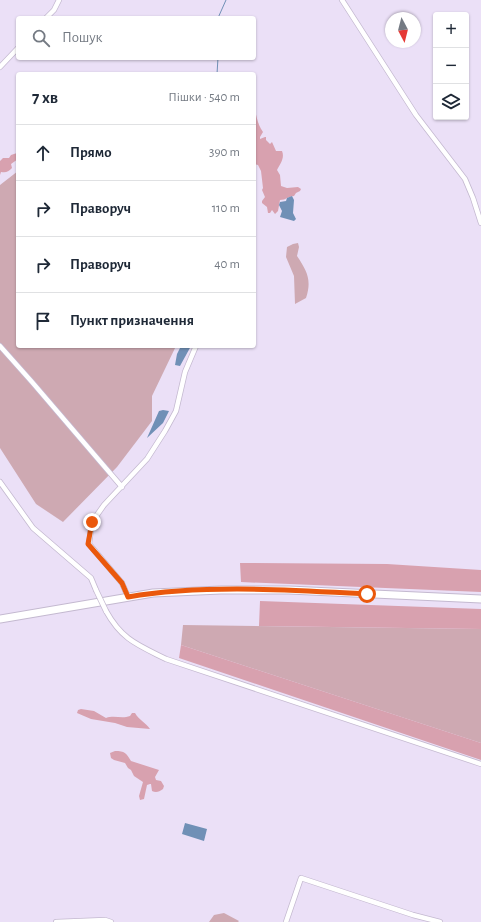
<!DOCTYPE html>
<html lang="uk">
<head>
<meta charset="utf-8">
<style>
  body { margin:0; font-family:"Alegreya Sans",sans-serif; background:#f2f2f3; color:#1f2937 }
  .controls { position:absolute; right:12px; top:12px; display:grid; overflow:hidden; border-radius:4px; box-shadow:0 1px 3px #0004 }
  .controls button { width:36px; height:36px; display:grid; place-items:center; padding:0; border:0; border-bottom:1px solid #e0e1e3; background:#fff; color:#1f2937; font:20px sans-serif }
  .compass { position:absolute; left:385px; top:12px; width:36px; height:36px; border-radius:50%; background:#fff; box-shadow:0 1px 3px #0004; rotate:173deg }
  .stop { position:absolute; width:12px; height:12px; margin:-9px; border:3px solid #ea580c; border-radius:50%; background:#fff }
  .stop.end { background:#ea580c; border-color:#fff; box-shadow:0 1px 4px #0008 }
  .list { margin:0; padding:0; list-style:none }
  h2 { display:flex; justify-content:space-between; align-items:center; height:52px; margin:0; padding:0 16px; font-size:17px }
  h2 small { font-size:13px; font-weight:400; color:#747a83 }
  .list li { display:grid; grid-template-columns:26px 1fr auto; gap:12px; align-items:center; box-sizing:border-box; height:56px; padding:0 16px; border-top:1px solid #e0e1e3 }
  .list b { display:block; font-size:15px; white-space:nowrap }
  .list em { font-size:13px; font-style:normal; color:#747a83 }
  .icon { flex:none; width:22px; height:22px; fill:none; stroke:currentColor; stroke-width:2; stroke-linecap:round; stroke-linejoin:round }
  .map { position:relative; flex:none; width:481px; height:922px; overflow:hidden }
  .search { position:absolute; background:#fff; box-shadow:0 1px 3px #0004; left:16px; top:16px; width:240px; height:44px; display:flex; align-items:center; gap:10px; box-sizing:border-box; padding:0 14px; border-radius:4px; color:#747a83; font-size:15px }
  .panel { position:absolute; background:#fff; box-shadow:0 1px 3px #0004; left:16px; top:72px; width:240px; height:276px; border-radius:4px }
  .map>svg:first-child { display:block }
</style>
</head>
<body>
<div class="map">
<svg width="481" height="922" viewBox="0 0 481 922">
  <rect width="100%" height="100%" fill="#ebe0f7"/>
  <path fill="#cea9b2" d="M18,171V346H176L152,396V421L117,467L63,522L36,504L0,448V185Z
    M298,243L299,247L297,256C307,271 312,280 306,298L295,304L294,276L286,257L287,247L293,244Z
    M183,625L481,629V743L181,645Z
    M224,913L239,921L238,922H209L214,915Z"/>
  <path fill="#d8a1af" d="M254,105C256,113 257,124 263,132L260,137V139L265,137H266V140L270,144L272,142L276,151H282C285,158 280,164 277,170L280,175L281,186L287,188L298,187L301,189L300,191L296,193L294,196C289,196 286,200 280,200L278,211L275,214L272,210L270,213H268L267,207L262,203V201L265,197L262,190L263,188L261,171L258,165L254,164Z
    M18,151V159L11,164L12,168C8,172 6,173 1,172L0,175V161L3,158H9L11,155L17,153Z
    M240,563L387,564L481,570V592L241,582Z
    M260,601L481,609V629L259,626Z
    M181,645L481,743V760L179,658Z
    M81,709L94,711L106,718C114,715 122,719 130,716L132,713H135C139,720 145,722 150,729L127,727L115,723L91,719L77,713L78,710Z
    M115,751C125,751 126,753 131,761L159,770L155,777L156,780L161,781L164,786L163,789C159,792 156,793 152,791L151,784H150L147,785L144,799L140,800L139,796L143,782L134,776L131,770L128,768L125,763L114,760L111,758L110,753Z"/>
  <path fill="#7090b6" d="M292,196L294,200L293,213L296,219L294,221L280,217L282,211L279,205L280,202L286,201L287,198Z
    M181,346H191L180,366L175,365L177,354Z
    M163,410L169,411L163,423L147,438L159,411Z
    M185,823L207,829L204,841L182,834Z"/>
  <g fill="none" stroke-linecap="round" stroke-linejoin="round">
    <path stroke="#7090b6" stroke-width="1" d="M218,18L226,0
      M217,74L218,58"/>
    <g stroke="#c4b9d0" stroke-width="6">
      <path id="minor" d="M342,0L416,115L465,179L473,198L481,223
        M46,18L54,10L59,0
        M0,67L18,48
        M0,346L32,382L122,487
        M0,482L33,528L91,578L96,590
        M128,597L122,583L89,544L92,522L104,505L147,459L165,431L176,411L185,372L196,346
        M106,611C122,640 138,645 166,659L481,764
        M56,922L105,920L111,922
        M286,922L301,878L413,915L440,922"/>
    </g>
    <g stroke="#c4b9d0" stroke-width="9">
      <path id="primary" d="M0,619L153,593L221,590H289L481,599"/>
    </g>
    <use href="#minor" stroke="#fff" stroke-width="4.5"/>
    <use href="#primary" stroke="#fff" stroke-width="7"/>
    <g stroke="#c4b9d0" stroke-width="6" stroke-linecap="butt">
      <path id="minor-bridge" d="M96,590L106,611"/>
    </g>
    <use href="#minor-bridge" stroke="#fff" stroke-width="4.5"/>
  </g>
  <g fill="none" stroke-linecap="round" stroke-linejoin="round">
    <path stroke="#ea580c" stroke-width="5" d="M92,522L88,544L122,583L128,597C204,584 290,590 367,594"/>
  </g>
</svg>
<div class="controls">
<button>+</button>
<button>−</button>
<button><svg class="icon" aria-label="layers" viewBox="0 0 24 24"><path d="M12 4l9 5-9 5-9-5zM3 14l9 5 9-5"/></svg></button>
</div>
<svg class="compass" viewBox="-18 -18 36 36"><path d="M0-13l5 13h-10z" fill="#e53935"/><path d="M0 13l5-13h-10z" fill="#747a83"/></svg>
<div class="stop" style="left:367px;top:594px"></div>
<div class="stop end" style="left:92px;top:522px"></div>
<div class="search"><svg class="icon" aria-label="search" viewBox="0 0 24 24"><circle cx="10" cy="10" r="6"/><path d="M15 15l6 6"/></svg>Пошук</div>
<section class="panel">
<h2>7 хв<small>Пішки · 540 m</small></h2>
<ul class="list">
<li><svg class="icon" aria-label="ahead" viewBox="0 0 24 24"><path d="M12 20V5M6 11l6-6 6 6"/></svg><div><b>Прямо</b></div><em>390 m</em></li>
<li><svg class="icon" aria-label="right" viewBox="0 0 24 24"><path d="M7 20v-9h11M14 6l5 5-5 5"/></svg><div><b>Праворуч</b></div><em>110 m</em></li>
<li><svg class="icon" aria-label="right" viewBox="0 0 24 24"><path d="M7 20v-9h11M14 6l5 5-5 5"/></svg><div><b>Праворуч</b></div><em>40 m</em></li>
<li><svg class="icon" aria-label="arrive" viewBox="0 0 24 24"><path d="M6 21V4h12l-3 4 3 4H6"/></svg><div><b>Пункт призначення</b></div></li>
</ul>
</section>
</div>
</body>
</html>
